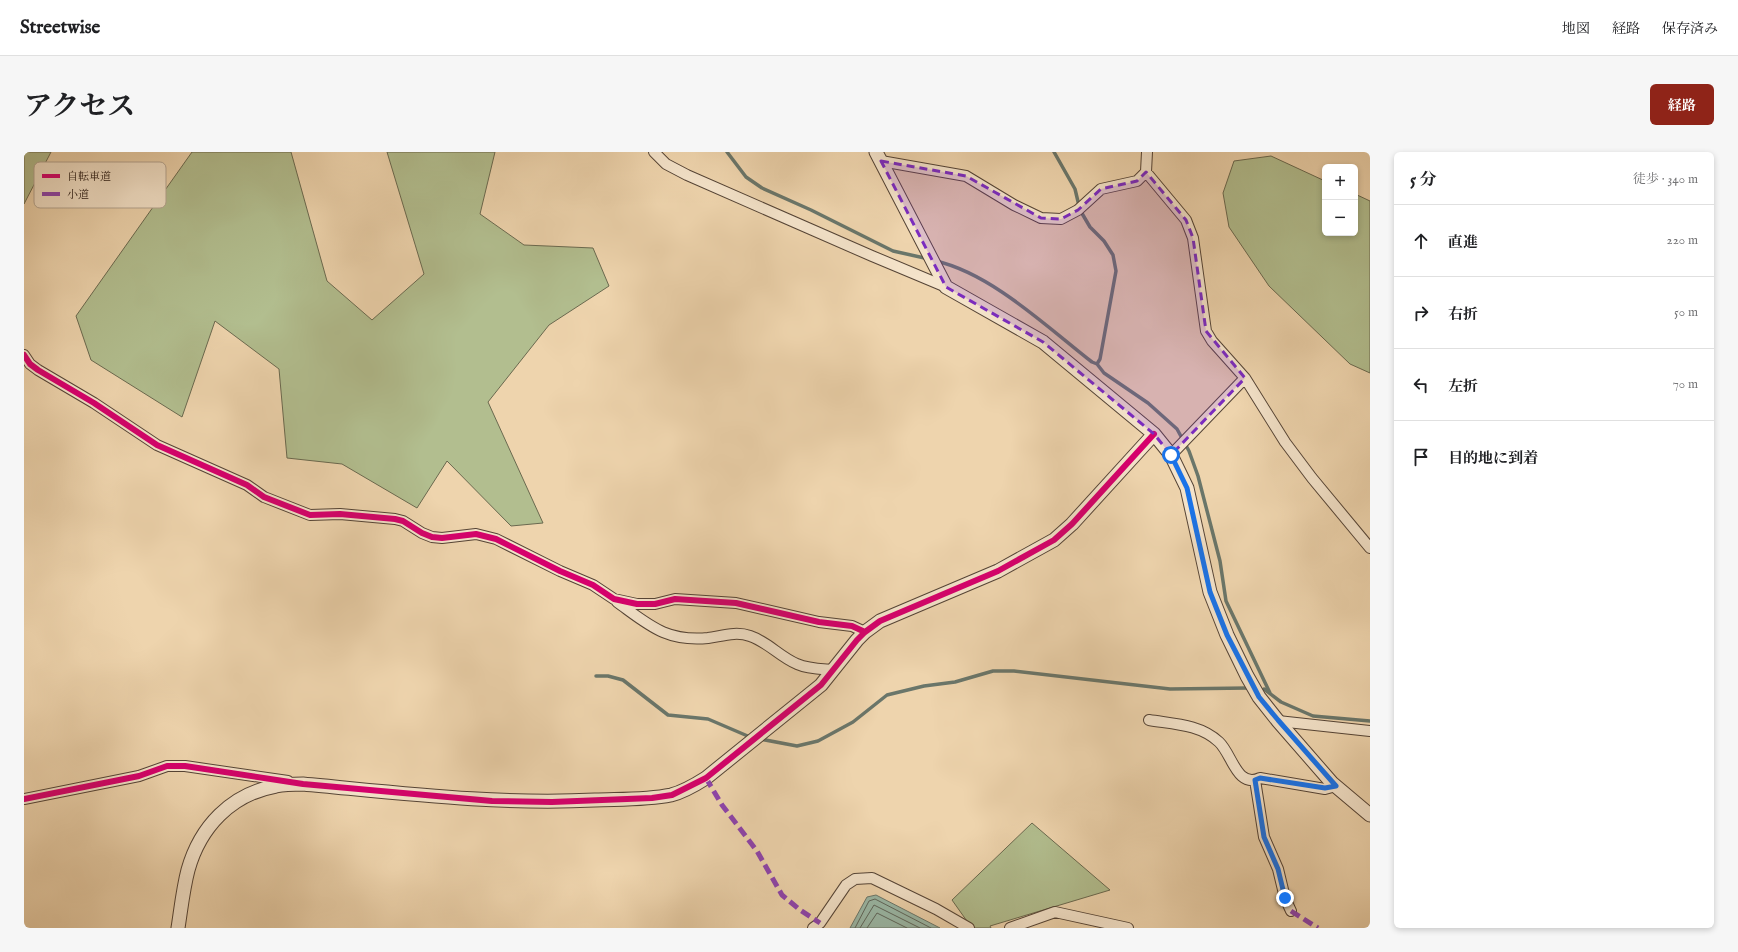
<!DOCTYPE html>
<html lang="ja">
<head>
<meta charset="utf-8">
<style>
  body { margin:0; font-family:"IM FELL English","Noto Serif JP",serif; background:#f6f6f6; color:#202124 }
  .controls { position:absolute; right:12px; top:12px; display:grid; overflow:hidden; border-radius:6px; box-shadow:0 2px 6px #0003 }
  .controls button { width:36px; height:36px; display:grid; place-items:center; padding:0; border:0; border-bottom:1px solid #e0e0e0; background:#fff; color:#202124; font:20px sans-serif }
  .stop { position:absolute; width:12px; height:12px; margin:-9px; border:3px solid #1a73e8; border-radius:50%; background:#fff }
  .stop.end { background:#1a73e8; border-color:#fff; box-shadow:0 1px 4px #0008 }
  .list { margin:0; padding:0; list-style:none }
  h2 { display:flex; justify-content:space-between; align-items:center; height:52px; margin:0; padding:0 16px; font-size:17px }
  h2 small { font-size:13px; font-weight:400; color:#757577 }
  .list li { display:grid; grid-template-columns:26px 1fr auto; gap:12px; align-items:center; box-sizing:border-box; height:72px; padding:0 16px; border-top:1px solid #e0e0e0 }
  .list b { display:block; font-size:15px; white-space:nowrap }
  .list em { font-size:13px; font-style:normal; color:#757577 }
  .icon { flex:none; width:22px; height:22px; fill:none; stroke:currentColor; stroke-width:2; stroke-linecap:round; stroke-linejoin:round }
  .map { position:relative; flex:none; width:1346px; height:776px; overflow:hidden; border-radius:6px }
  header { display:flex; align-items:center; gap:24px; box-sizing:border-box; height:56px; padding:0 20px; background:#fff; border-bottom:1px solid #e0e0e0 }
  header strong { font-size:19px }
  nav { display:flex; gap:22px; margin-inline-start:auto; font-size:14px }
  .intro { display:flex; align-items:center; justify-content:space-between; box-sizing:border-box; height:96px; padding:0 24px }
  h1 { margin:0; font-size:28px }
  .button { padding:10px 18px; border-radius:6px; background:#8f2418; color:#fff; font-size:14px; font-weight:700 }
  main { display:flex; gap:24px; padding:0 24px }
  aside { flex:1; background:#fff; border-radius:6px; box-shadow:0 2px 6px #0003 }
  .map>svg:first-child { display:block }
</style>
</head>
<body>
<header>
<strong>Streetwise</strong>
<nav><a>地図</a><a>経路</a><a>保存済み</a></nav>
</header>
<div class="intro"><h1>アクセス</h1><a class="button">経路</a></div>
<main>
<div class="map">
<svg width="1346" height="776" viewBox="0 0 1346 776">
  <rect width="100%" height="100%" fill="#eed4ad"/>
  <filter id="stains"><feTurbulence type="fractalNoise" baseFrequency=".005" numOctaves="4"/><feColorMatrix values="0 0 0 0 .2 0 0 0 0 .09 0 0 0 0 .02 0 0 0 .5 -.17"/></filter>
  <radialGradient id="worn" r=".72"><stop offset=".6" stop-color="#630" stop-opacity="0"/><stop offset="1" stop-color="#630" stop-opacity=".3"/></radialGradient>
  <path fill="#b2be8f" stroke="#6a694f" d="M0,0H27L0,52Z
    M168,0H267L303,129L348,168L400,122L363,0H471L456,62L500,93L569,96L585,134L525,173L464,250L519,371L487,374L423,309L393,356L318,312L263,306L255,217L191,169L158,265L67,208L52,164Z
    M1247,4L1301,29V81H1331V42L1346,49V221L1326,212L1245,134L1205,75L1199,41L1210,9Z
    M1008,671L1086,738L966,774L967,776H942L945,772L928,748Z"/>
  <path fill="#9ab8a7" stroke="#6a766a" d="M852,743L916,776H826L843,745Z"/>
  <g fill="none" stroke-linecap="round" stroke-linejoin="round">
    <path stroke="#5e665b" stroke-width="1" d="M831,776L845,749L851,747L907,776
      M836,776L850,753L896,776
      M843,776L853,761L883,776"/>
    <path stroke="#6a766a" stroke-width="3.5" d="M703,0L722,25L738,36L787,58L869,99L905,107
      M1030,0L1051,37L1056,58L1066,75L1080,89L1089,103L1092,119L1076,207L1073,212
      M912,109C968,122 1023,175 1068,210L1073,212L1080,221L1124,251L1153,277L1165,299L1174,324L1196,409L1202,449L1246,541
      M572,524H584L599,528L644,563L684,567L726,585
      M1240,537L1257,550L1289,564L1346,569
      M736,587L773,594L794,589L829,570L863,543L900,534L931,530L969,519H990L1146,537L1224,536"/>
    <g stroke="#554436" stroke-width="12">
      <path id="minor" d="M630,0L642,12L663,23L848,104L922,135
        M1123,0L1122,20L1162,68L1169,86L1182,179L1188,189L1221,226L1261,290L1288,326L1346,396
        M857,9L942,24L990,53L1017,66L1037,67L1054,58L1077,37L1113,29L1122,20
        M0,203L6,212L14,218L70,251L133,293L223,333L240,345L286,363L316,362L371,367L379,369L398,381L408,385L418,386L452,382L472,387L536,419L569,433L590,447L613,452H631L651,447L712,451L795,470L828,474L841,480
        M1147,303L1221,226
        M593,450C625,473 642,490 684,486C698,484 712,479 726,484C744,490 756,505 773,512C784,517 798,517 809,518
        M1125,568C1149,572 1176,572 1195,590C1208,602 1213,637 1236,626L1301,637L1312,634
        M1254,569L1346,579
        M1231,628L1240,685L1254,717L1261,746L1267,759
        M0,647L115,624L143,614H161L264,629
        M789,776L796,771L822,733L831,727L848,726L912,757L945,776
        M986,776L1031,760L1104,776"/>
    </g>
    <g stroke="#554436" stroke-width="15">
      <path id="tertiary" d="M852,0L922,135L1019,190L1130,282L1147,303L1163,336L1186,440L1203,483L1223,524L1235,545L1254,569L1308,631L1346,663
        M154,776C157,757 159,737 164,718C176,675 207,642 252,634C261,632 270,632 279,632C377,641 473,653 571,648C596,647 622,648 647,643C659,640 671,633 682,626L797,533L833,488L841,480L856,469L974,419L1030,388L1048,372L1130,282"/>
    </g>
    <use href="#minor" stroke="#f4e3ca" stroke-width="10"/>
    <use href="#tertiary" stroke="#f4e3ca" stroke-width="13"/>
    <path stroke="#8e44ad" stroke-width="5" stroke-dasharray="10 5" stroke-linecap="butt" d="M682,626L698,653L733,699L758,743L776,758L796,771
      M1267,759L1294,776"/>
    <g stroke="#f4e3ca" stroke-width="8">
      <path id="cycleway" d="M0,203L6,212L14,218L70,251L133,293L223,333L240,345L286,363L316,362L371,367L379,369L398,381L408,385L418,386L452,382L472,387L536,419L569,433L590,447L613,452H631L651,447L712,451L795,470L828,474L841,480
        M0,647L115,624L143,614H161L279,632L468,649L528,650L628,646L648,643L682,626L797,533L833,488L841,480L856,469L974,419L1030,388L1048,372L1130,282"/>
    </g>
    <use href="#cycleway" stroke="#d6006c" stroke-width="6"/>
  </g>
  <g fill="none" stroke-linecap="round" stroke-linejoin="round">
    <path stroke="#1a73e8" stroke-width="5" d="M1147,303L1163,336L1186,440L1203,483L1235,545L1254,568L1312,634L1301,636L1236,626L1231,628L1240,685L1254,717L1261,746"/>
  </g>
  <path fill="#7b2cbf" fill-opacity="0.2" stroke="#7b2cbf" stroke-width="3" stroke-dasharray="8 5" stroke-linejoin="round" d="M857,9L942,24L1017,66L1037,67L1054,58L1077,37L1113,29L1122,20L1162,68L1169,86L1182,179L1221,226L1147,303L1130,282L1019,190L922,135Z"/>
  <rect x="10" y="10" width="132" height="46" rx="6" fill="#f4e3ca" stroke="#b5a592" stroke-width="1"/>
  <rect x="18" y="22" width="18" height="4" fill="#d6006c"/>
  <rect x="18" y="40" width="18" height="4" fill="#8e44ad"/>
  <g font-size="11" fill="#22140f">
    <text x="43" y="28">自転車道</text>
    <text x="43" y="46">小道</text>
  </g>
  <rect width="100%" height="100%" filter="url(#stains)"/>
  <rect width="100%" height="100%" fill="url(#worn)"/>
</svg>
<div class="controls">
<button>+</button>
<button>−</button>
</div>
<div class="stop" style="left:1147px;top:303px"></div>
<div class="stop end" style="left:1261px;top:746px"></div>
</div>
<aside>
<h2>5 分<small>徒歩 · 340 m</small></h2>
<ul class="list">
<li><svg class="icon" aria-label="ahead" viewBox="0 0 24 24"><path d="M12 20V5M6 11l6-6 6 6"/></svg><div><b>直進</b></div><em>220 m</em></li>
<li><svg class="icon" aria-label="right" viewBox="0 0 24 24"><path d="M7 20v-9h11M14 6l5 5-5 5"/></svg><div><b>右折</b></div><em>50 m</em></li>
<li><svg class="icon" aria-label="left" viewBox="0 0 24 24"><path d="M17 20v-9H6M10 6l-5 5 5 5"/></svg><div><b>左折</b></div><em>70 m</em></li>
<li><svg class="icon" aria-label="arrive" viewBox="0 0 24 24"><path d="M6 21V4h12l-3 4 3 4H6"/></svg><div><b>目的地に到着</b></div></li>
</ul>
</aside>
</main>
</body>
</html>
